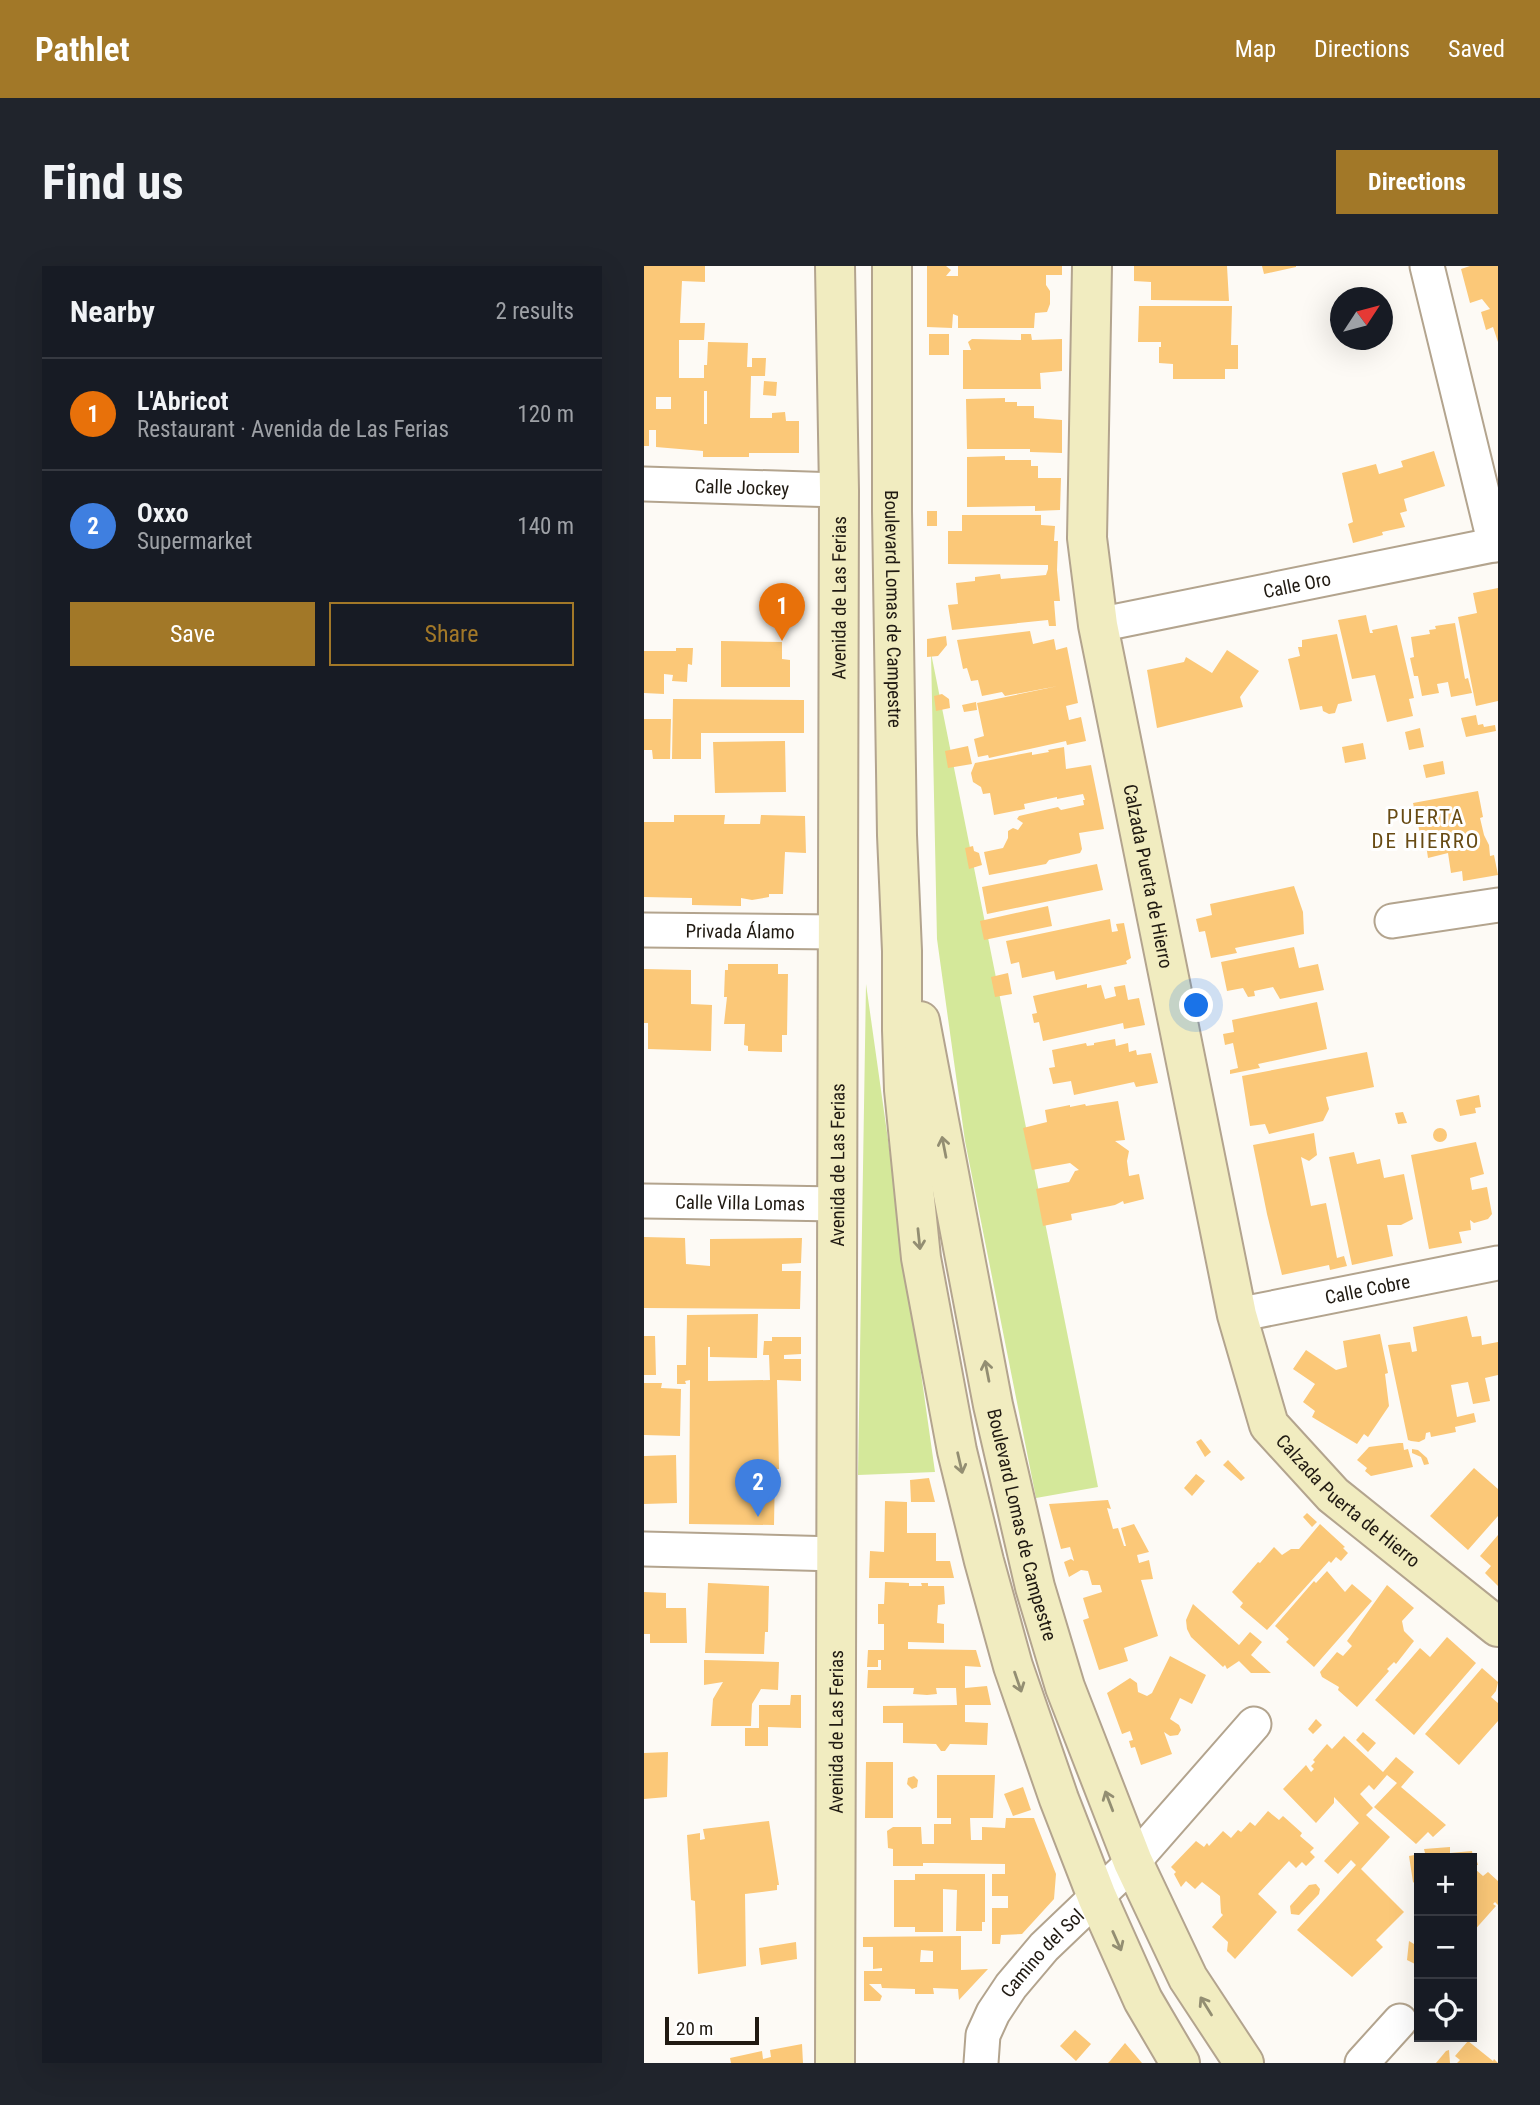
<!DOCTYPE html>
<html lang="en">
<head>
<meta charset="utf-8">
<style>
  body { margin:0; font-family:"Roboto Condensed",sans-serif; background:#20242c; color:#f1f3f6 }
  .controls { position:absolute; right:21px; bottom:21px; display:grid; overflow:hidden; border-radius:0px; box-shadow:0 7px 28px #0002 }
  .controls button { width:63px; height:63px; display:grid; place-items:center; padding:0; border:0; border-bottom:2px solid #363941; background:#171b24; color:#f1f3f6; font:35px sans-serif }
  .compass { position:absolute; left:686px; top:21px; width:63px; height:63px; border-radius:50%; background:#171b24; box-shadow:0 7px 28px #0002; rotate:54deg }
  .scale { position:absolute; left:21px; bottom:18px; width:94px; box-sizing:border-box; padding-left:7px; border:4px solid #201a12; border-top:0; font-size:19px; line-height:24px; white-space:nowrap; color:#201a12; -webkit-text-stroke:5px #fff; paint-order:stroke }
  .you { position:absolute; left:553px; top:740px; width:24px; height:24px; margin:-18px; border:5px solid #fff; border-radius:50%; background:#1a73e8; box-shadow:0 0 0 10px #1a73e833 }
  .badge { display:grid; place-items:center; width:46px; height:46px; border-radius:50%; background:#a27828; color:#fff; font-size:23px; font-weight:700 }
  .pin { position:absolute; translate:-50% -58px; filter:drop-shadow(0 2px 4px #0008) }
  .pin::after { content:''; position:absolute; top:37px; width:24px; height:21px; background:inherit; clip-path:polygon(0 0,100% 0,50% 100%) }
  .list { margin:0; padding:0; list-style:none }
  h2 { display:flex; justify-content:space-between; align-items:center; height:91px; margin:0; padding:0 28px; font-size:30px }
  h2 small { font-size:23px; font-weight:400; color:#9ea1a6 }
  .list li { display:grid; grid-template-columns:46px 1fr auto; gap:21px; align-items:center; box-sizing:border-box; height:112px; padding:0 28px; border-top:2px solid #363941 }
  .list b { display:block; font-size:26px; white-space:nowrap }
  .list p { margin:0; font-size:23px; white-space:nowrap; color:#9ea1a6 }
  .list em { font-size:23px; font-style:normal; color:#9ea1a6 }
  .actions { display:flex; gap:14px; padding:21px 28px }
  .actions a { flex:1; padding:16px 0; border:2px solid #a27828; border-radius:0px; text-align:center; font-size:24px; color:#a27828 }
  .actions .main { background:#a27828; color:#fff }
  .icon { flex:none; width:38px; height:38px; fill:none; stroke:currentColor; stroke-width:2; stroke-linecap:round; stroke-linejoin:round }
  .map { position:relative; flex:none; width:854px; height:1797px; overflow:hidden; border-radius:0px }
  header { display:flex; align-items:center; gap:42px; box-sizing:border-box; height:98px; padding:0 35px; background:#a27828; color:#fff }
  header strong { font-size:33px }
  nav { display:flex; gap:38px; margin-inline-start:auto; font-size:24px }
  .intro { display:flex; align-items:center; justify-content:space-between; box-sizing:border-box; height:168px; padding:0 42px }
  h1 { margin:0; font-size:49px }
  .button { padding:18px 32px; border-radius:0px; background:#a27828; color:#fff; font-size:24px; font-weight:700 }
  main { display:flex; gap:42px; padding:0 42px }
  aside { flex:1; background:#171b24; border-radius:0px; box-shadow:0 7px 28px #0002 }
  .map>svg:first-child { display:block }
</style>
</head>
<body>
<header>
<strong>Pathlet</strong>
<nav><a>Map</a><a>Directions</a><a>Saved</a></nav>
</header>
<div class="intro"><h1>Find us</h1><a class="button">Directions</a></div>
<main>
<aside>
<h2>Nearby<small>2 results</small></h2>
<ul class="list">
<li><span class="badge" style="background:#e8710a">1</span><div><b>L'Abricot</b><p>Restaurant · Avenida de Las Ferias</p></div><em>120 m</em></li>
<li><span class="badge" style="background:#3f7fe0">2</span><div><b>Oxxo</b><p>Supermarket</p></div><em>140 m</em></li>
</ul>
<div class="actions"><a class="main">Save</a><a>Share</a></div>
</aside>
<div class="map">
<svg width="854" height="1797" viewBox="0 0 854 1797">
  <rect width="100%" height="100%" fill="#fdfaf5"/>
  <path fill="#d4e89a" d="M287,387L454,1221L392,1232L321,875L293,673Z
    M222,718L291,1206L214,1209Z"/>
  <path fill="#fbc878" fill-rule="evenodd" d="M0,0H61V16L38,15L36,57H61L60,74H35V112H60V99H63L64,76L104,77L103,101H108V92H122L121,110H107L106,152H128V147L141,146L142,155H155V187H105V191H59V185L12,181V164H5V180H0ZM60,125H63V158H60ZM12,131H27V143H12Z
    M283,0H302L307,4L302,10H314V0H418V9H402V19L406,25V38L403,46L391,47L390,62H314V50L309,48L308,62L283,61Z
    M490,0H583L585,35L507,34V16L490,15Z
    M618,0H652V1L620,8Z
    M826,0H854V76L849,61L842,64L837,46L846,43L838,33L826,37L817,3Z
    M495,40H588L587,79H594V103H581V113H529V98L515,97V81H517V76H494Z
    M285,68H305V89H285Z
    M377,68H387L388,74L418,73V105L396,107L397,123H319V84H327L324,76L328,73L377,74Z
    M120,115L133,116L132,130L119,129Z
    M361,132V136H373V140H390V152L418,154V187L386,186V183H323L322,133Z
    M790,185L801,220L760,233L763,245L756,247L761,261L738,266L739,269L709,277L704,258L709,256L698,207L732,198L735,208L759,201L757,195Z
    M361,190V194H387V200H394V212H417L416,244L391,245V240L323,241V191Z
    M283,245H293V260H283Z
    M318,249H397V259L411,260L410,275H414L413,304L416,335H410L412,360H405L404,354L308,364L304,339L314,338L312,317L331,315V311L356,308L357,313L402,309L404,303V299L304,298V265H318Z
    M854,322V435L832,440L814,351L833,347L829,327Z
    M722,349L726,367H729L728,364L753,359L770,432L765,433L769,450L743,456L731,409L708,413L694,354Z
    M811,357L821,413L824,412L828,427L807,431L804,416L793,418L795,427L778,430L774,410H770L766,392L770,391L767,371L786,368L785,364L792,363L791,360Z
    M386,365L389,378L410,373L412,384L423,381L434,437L422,440L425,454L437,451L442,475L423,479L422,475L345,492L344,489L334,491L330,473L340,470L333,437L414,420L361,430L358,426L338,430L334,414L327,415L323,402L319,403L313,374Z
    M693,368L708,435L694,438L691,447L685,448L679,445L678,440L656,444L644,393L656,390L654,381H658V374Z
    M302,370L303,379L294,390L283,391V373Z
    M77,375L138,376V393L146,394V421H77Z
    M32,382H49L48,399L44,398L43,416L28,415L29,409L20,408V428L0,427V385H32Z
    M583,384L615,405L596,431L599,441L513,462L503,404L540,396L542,391L568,407Z
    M298,428L305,433L306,442L292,445L290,430Z
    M29,433L160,434V467H57V493H28Z
    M332,436L333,444L320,446L318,439Z
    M832,449L834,459L839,458L840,461L851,459L852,465L822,471L817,452Z
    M0,453H27L26,493H9L8,484H0Z
    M776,462L780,481L765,484L761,466Z
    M141,475L142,526L71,527L69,476Z
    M719,477L722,493L701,497L698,481Z
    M324,480L328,498L304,502L301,485Z
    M420,481L422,503L447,499L460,563L435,567L438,583L436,587L405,594L402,598L345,609L340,586L359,582L364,572V565L369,562L374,564L379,557L373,553L375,550L414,541L417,544L440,539L439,534H441L439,528L413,533V531L380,538L381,543L350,549L346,527L339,528L337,521L329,516L327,507L331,497L388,486V489L405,486L404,484Z
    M799,495L801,508L782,512L779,499Z
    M834,525L839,551L836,552L840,569L845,579L846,590L850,589L854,609L819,615L818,605L807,607L804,587L784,592L781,571L777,572L769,537Z
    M30,549H81L80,558H116L117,549L161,550L162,587L141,586L139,628H125V631L108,634L97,632V640L48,639V632L0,631V556H30Z
    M329,580L330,585L335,587L338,599L325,603L321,582Z
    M453,598L459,624L343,648L338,621Z
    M650,620L659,646L660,668L591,682L593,687L567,692L561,665L555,666L552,653L568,649L566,638Z
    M404,640L408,660L340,674L336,655Z
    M466,653L468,666L474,665L472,658L480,657L487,692L482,695L483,698L412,714L410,705L378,712L375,696L367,698L362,675Z
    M650,681L655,702L674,698L680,724L636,733L629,721L610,725L611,730L604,731L599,722L583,725L577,696Z
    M84,698H134V708H144L143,769H138V786L104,785V780L100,779L101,758H80L83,731H80L81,704H84Z
    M0,703L47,704V738L68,739L67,785L4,783V757H0Z
    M364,707L368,728L351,731L347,711Z
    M443,718V722L457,719L461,733L472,730L470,721L481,719L484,734L495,732L501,759L480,763L479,757L399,775L395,756L390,757L388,748L393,747L389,730Z
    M673,736L683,783L614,798L616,802L586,808V804L594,802L589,777L581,779L579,768L590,766L588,754Z
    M471,773L472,780L484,777L485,786L492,784L493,789L507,787L514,817L492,821L490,816L430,829L427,815L409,818L405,802L411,801L408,784L442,777L443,780L450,779V777Z
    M723,786L730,821L682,831L685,843L679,855L625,868L621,858L606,860L598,810Z
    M835,829L837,841L831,842L832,847L816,850L812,834Z
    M474,835L481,874L471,875L485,885L483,895L485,910L495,908L500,933L480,938L479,935L471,939L427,948L428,954L399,960L392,923L425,916L431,905L435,904L426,897L388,904L379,862L403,856L401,844L426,839V841L441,838L442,840Z
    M759,846L763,857L754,858L751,847Z
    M789 869a7 7 0 1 1 14 0a7 7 0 1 1-14 0Z
    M670,867L673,889L665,895L657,891L667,940L682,937L693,992L700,990L703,1000L686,1004L685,999L638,1009L623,948L609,879Z
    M832,876L840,908L826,912L828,924L843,921L848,948L844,953L830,957L826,954L827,964L815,966L818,977L785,983L767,889Z
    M710,886L713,898L736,893L740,912L760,908L769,953L757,959H743L749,990L708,999L685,891Z
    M0,971L41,972L42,998L66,1000V973L158,972L157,997L138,998V1005H157L156,1043L0,1042Z
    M114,1048L113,1092L66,1091V1081H64V1115L126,1114L125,1089H119L120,1075H128V1071H157V1088L140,1089V1093H157V1115L133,1114L135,1203H131L130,1259L45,1258L46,1114L41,1115L42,1118H33V1099H42L43,1049Z
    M823,1050L828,1071L837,1070L838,1079L854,1076V1109L841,1112L846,1135L829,1138L824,1116L807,1119L813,1151L830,1147L832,1156L811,1161L812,1166L787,1171L786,1166L782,1167L781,1173L775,1176L767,1175L764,1174L744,1079L766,1076L768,1086L773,1085L769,1061Z
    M736,1068L744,1107L741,1108L745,1140L724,1171L720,1168L713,1178L668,1151L671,1145L659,1136L671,1118L649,1103L662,1084L692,1104L703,1101L699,1075Z
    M0,1070H11L12,1109H0Z
    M0,1117H18L17,1122L37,1123L36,1170L0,1169Z
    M557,1173L567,1186L561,1191L552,1176Z
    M755,1177H759L760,1184L764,1183L769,1201L727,1210L721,1205L723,1202L713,1194L725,1181Z
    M768,1183L774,1184L783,1192L785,1198L780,1199L777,1191L768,1187Z
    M32,1189L33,1237L0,1238V1190Z
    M584,1194L601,1212L597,1215L579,1199Z
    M830,1202L854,1223V1250L824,1284L786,1250Z
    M552,1208L561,1215L548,1230L540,1222Z
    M285,1212L291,1236H267L266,1214Z
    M464,1234L467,1243L463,1242L469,1263L474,1262L480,1280H482L477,1262L490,1258L505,1286L493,1289L495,1297L505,1294L509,1313L497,1314L514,1370L480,1382L484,1395L455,1404L439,1354L445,1352L439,1332L458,1326L456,1319H448L444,1305L437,1304L425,1311L420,1296L427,1293L430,1295L426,1281L417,1283L405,1238Z
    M241,1235L263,1236V1267H292V1295H306L310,1312H225L226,1285L240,1286Z
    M663,1247L673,1256L668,1261L659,1251Z
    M676,1258L701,1281L699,1282L704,1287L697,1295L692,1291L687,1297L685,1295L623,1364L596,1341L599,1337L588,1326L614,1296L616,1297L630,1281L638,1289L647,1283H655Z
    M854,1269V1320L841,1307L847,1300L836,1290Z
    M683,1305L701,1326L708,1318L728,1335L670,1401L642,1376L645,1373L631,1360L670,1315L672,1317Z
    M241,1316L265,1317V1320H278L277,1317H284V1320H300L301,1338L294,1339L293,1357L300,1358V1377L264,1376V1383L332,1384L337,1401L321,1400V1422L343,1420L347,1439H321V1456L344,1457L343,1479L306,1478L301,1485H297L292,1478L259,1477V1457H239V1440L313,1439L312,1422H292L293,1428L283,1429L269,1428L270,1422H223L224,1404H237V1394H234V1401H223L224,1384H240V1358H234V1338H240Z
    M64,1317L125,1320L124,1366H121L120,1388L61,1387Z
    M743,1319L770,1342L758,1355L760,1365L770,1375L752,1398L750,1396L743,1403L745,1405L713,1441L694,1424L695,1421L678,1411L676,1406L693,1386L699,1390L708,1380L703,1375Z
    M0,1326L22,1327V1342H42L43,1377H6V1368H0Z
    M549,1338L595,1379L606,1366L618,1376L607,1389L627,1407H607L595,1395L583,1403L581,1399L579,1401L547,1371L543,1363L542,1354Z
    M803,1371L832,1397L770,1469L731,1434L776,1382L786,1391Z
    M526,1390L562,1409L548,1438L536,1432L526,1453L535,1459L537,1464L534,1469L526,1470L520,1466L528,1488L497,1499L491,1481L487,1482L485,1475L489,1474L486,1465L478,1468L463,1427L486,1412L493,1417L494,1426L503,1430L508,1427Z
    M60,1394L135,1396L134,1424L117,1423L108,1438L107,1460H67L69,1433L79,1416L60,1419Z
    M838,1402L854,1416L852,1425L847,1431L854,1437V1455L815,1499L781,1468Z
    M147,1429H157V1462L124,1461V1480H101V1462H115V1439H146Z
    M672,1453L678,1459L669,1468L664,1463Z
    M719,1466L732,1477L724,1486L712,1474Z
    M700,1470L739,1506L752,1491L770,1506L757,1521L802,1559L789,1571L784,1566L772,1578L730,1541L753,1517L743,1509L730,1524L725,1519L716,1528L729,1542L722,1549L746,1571L717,1603L760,1646L732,1674L739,1681L708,1711L653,1664L712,1599L707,1594L694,1608L680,1595L715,1557L690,1531V1537L672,1557L639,1523L662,1499L667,1506L670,1503L667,1500L671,1496L669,1494L683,1478L688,1483Z
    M24,1486L23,1531L0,1533V1487Z
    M222,1496H249V1552H221Z
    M293,1509H351L349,1552H326L327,1574H338V1561L361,1562L362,1552H390L412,1608L410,1633L378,1668L357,1669L356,1678H348V1642H364V1630H348V1608H361V1598L290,1597H279V1600H249V1583L244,1582L243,1565L249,1561H277L278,1578H290V1558H307V1552H293Z
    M270,1510L274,1514L273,1521L268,1523L263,1518L264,1512Z
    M379,1521L387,1544L369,1550L360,1528Z
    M624,1545L635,1554L639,1550L658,1567L656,1570L670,1582L666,1586L671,1591L662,1600L658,1596L652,1602L645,1595L614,1628L633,1646L591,1693L583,1685L584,1676L568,1661L579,1649L577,1647L576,1630L558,1616L551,1623L542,1615L537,1621L530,1608L532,1606L527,1601L552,1575L560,1581L563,1577L565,1580L579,1565L587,1572L594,1564L597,1566L606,1556L611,1560Z
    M125,1555L135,1619H133V1624L101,1628L102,1700L54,1708L51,1635L47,1634L43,1569L56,1567V1574L61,1573L59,1563Z
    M806,1581V1587L828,1585L829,1592H775V1621L769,1616L765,1590L781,1587L780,1583Z
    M832,1592L834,1599H831V1603L839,1610L844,1606L854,1615V1639L851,1636L849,1638L852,1640L828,1667V1593Z
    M271,1608H341V1656H338V1665H312L313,1624L299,1623V1666H271V1661H250V1614H271Z
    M672,1618L676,1623L675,1628L655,1649L647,1648L646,1640L665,1619Z
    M317,1670V1704L344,1703L315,1734L314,1723L289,1722L290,1728H271V1723L238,1722L237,1718H225L238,1730L236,1735H220V1705H238V1702L229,1703V1681H219V1671ZM277,1684L289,1685V1696H276Z
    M765,1675L775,1681V1700L763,1694Z
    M152,1676L153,1693L117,1699L115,1682Z
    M431,1764L447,1778L432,1795L416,1780Z
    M824,1775L849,1795L850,1793L854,1797H813L816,1794L811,1790Z
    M481,1777L498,1797H464L466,1795Z
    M158,1778L159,1797H87L86,1792L118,1785L119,1793L127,1791L126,1784Z
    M805,1784L806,1797H792L802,1785Z"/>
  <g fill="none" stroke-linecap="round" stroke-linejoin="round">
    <g stroke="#b3a48e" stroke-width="37">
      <g id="street">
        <path d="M783,0L851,279"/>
        <path id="s1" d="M0,218L195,224"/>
        <path id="s2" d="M454,359L854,278"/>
        <path d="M748,655L854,639"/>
        <path id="s3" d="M0,664L194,666"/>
        <path id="s4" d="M0,935L194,938"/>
        <path id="s5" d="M593,1049L854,997"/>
        <path d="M0,1283L193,1288"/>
        <path id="s6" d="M337,1797L339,1769L349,1747L367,1720L400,1681L489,1596L610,1458"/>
        <path d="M718,1797L756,1755"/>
      </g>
    </g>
    <g stroke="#b3a48e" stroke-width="42">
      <g id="secondary">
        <path id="s7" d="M248,0V245L253,569L258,685V764L260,824L277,992L313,1185L340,1295L369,1400L415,1533L453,1631L499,1734L536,1797"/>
        <path id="s8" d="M448,0L443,272L454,359L593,1049L625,1159L689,1229L854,1361"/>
        <path id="s9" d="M276,755L349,1139L391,1321L421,1421L489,1596L544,1712L600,1797"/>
        <path id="s10" d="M191,1797L195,224L191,0"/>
      </g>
    </g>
    <use href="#street" stroke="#fff" stroke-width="33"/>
    <use href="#secondary" stroke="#f1ecc0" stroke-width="38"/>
  </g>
  <defs><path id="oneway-shaft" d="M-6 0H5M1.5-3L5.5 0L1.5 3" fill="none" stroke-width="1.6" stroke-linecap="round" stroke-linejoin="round" transform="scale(1.75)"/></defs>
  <g stroke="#938e72">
    <use href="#oneway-shaft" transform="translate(300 881) rotate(-101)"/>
    <use href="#oneway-shaft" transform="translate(275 973) rotate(84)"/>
    <use href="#oneway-shaft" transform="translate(343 1105) rotate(-101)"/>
    <use href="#oneway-shaft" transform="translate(316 1197) rotate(77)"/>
    <use href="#oneway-shaft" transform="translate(374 1416) rotate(71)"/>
    <use href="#oneway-shaft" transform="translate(465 1535) rotate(-111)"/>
    <use href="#oneway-shaft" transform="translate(473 1675) rotate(66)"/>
    <use href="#oneway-shaft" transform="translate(562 1740) rotate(-122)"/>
  </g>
  <g text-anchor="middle" stroke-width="6" stroke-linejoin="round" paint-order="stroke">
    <g font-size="19" fill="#201a12" stroke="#fff">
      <text dy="7" stroke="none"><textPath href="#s1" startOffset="98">Calle Jockey</textPath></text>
      <text dy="7" stroke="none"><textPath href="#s2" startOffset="203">Calle Oro</textPath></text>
      <text dy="7" stroke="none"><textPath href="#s10" startOffset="1465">Avenida de Las Ferias</textPath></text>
      <text dy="7" stroke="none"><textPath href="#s7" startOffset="343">Boulevard Lomas de Campestre</textPath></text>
      <text dy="7" stroke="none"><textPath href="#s8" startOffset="616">Calzada Puerta de Hierro</textPath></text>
      <text dy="7" stroke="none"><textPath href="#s3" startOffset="96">Privada Álamo</textPath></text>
      <text dy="7" stroke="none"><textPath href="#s10" startOffset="898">Avenida de Las Ferias</textPath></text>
      <text dy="7" stroke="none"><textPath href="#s4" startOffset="96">Calle Villa Lomas</textPath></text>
      <text dy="7" stroke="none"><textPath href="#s5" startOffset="133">Calle Cobre</textPath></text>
      <text dy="7" stroke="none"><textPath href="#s8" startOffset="1288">Calzada Puerta de Hierro</textPath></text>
      <text dy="7" stroke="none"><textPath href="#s9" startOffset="514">Boulevard Lomas de Campestre</textPath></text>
      <text dy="7" stroke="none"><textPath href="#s10" startOffset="331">Avenida de Las Ferias</textPath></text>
      <text dy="7" stroke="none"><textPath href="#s6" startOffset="130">Camino del Sol</textPath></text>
    </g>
    <g font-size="21" letter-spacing="2" fill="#684b14" stroke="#fff">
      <text x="782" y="558">PUERTA<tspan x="782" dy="24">DE HIERRO</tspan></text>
    </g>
  </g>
</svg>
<div class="controls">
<button>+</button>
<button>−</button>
<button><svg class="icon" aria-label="locate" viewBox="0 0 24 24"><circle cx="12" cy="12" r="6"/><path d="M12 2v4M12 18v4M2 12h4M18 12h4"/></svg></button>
</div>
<svg class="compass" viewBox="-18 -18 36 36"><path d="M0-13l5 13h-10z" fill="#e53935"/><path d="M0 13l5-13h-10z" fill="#9ea1a6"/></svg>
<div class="scale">20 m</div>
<div class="you"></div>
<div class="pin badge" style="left:138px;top:375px;background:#e8710a">1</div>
<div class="pin badge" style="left:114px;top:1251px;background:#3f7fe0">2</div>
</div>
</main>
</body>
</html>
